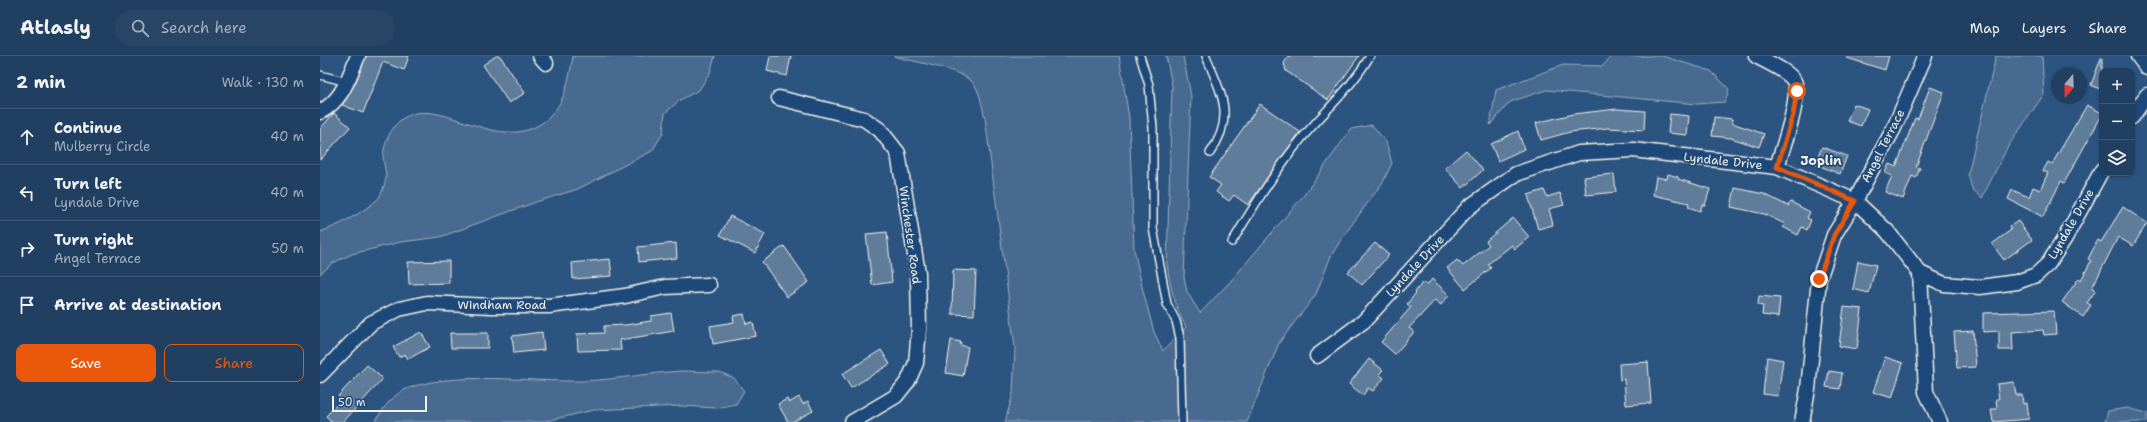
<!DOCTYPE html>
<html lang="en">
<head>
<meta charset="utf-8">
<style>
  body { margin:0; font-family:"Shantell Sans",sans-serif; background:#294667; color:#f1f3f6 }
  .controls { position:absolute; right:12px; top:12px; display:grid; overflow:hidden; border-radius:8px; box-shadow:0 1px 3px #0004 }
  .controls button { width:36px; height:36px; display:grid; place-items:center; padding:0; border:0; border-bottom:1px solid #3e5876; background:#213f61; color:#f1f3f6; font:20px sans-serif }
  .compass { position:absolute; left:1731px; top:12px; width:36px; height:36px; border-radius:50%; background:#213f61; box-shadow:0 1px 3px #0004; rotate:199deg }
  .scale { position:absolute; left:12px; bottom:10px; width:95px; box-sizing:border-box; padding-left:4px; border:2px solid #f4f1e8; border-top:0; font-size:11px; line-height:14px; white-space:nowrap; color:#f4f1e8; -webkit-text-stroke:3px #1f4a7a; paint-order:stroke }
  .stop { position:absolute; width:12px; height:12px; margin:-9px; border:3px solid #ea580c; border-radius:50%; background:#fff }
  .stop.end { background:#ea580c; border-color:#fff; box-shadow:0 1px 4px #0008 }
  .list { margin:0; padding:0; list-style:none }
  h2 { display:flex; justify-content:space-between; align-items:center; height:52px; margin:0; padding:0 16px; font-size:17px }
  h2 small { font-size:13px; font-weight:400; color:#a2afbd }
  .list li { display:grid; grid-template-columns:26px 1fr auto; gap:12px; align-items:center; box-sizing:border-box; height:56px; padding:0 16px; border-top:1px solid #3e5876 }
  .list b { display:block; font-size:15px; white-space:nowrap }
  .list p { margin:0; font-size:13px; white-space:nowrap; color:#a2afbd }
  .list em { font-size:13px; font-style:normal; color:#a2afbd }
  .actions { display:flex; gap:8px; padding:12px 16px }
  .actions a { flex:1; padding:9px 0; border:1px solid #ea580c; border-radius:8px; text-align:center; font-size:14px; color:#ea580c }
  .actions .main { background:#ea580c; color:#fff }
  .icon { flex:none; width:22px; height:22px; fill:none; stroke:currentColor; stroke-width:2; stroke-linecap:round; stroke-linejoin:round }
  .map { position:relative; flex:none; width:1827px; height:366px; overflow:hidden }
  header { display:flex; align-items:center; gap:24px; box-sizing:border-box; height:56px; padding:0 20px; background:#213f61; border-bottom:1px solid #3e5876 }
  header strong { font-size:19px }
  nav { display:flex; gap:22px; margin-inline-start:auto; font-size:14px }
  .search { width:280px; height:36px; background:#294667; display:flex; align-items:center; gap:10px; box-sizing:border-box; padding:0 14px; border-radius:22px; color:#a2afbd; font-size:15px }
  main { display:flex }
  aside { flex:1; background:#213f61 }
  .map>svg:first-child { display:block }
</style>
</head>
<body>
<header>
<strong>Atlasly</strong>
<div class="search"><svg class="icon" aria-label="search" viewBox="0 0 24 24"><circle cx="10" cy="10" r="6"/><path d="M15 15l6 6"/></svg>Search here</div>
<nav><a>Map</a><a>Layers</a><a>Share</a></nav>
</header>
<main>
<aside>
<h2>2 min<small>Walk · 130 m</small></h2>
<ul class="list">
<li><svg class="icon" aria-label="ahead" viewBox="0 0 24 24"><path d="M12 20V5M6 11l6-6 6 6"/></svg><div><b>Continue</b><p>Mulberry Circle</p></div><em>40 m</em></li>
<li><svg class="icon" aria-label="left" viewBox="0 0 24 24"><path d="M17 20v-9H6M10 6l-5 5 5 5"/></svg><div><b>Turn left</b><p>Lyndale Drive</p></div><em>40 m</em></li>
<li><svg class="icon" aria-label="right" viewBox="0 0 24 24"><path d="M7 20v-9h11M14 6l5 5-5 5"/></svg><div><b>Turn right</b><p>Angel Terrace</p></div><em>50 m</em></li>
<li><svg class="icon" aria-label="arrive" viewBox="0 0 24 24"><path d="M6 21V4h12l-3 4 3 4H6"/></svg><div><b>Arrive at destination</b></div></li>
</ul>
<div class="actions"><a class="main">Save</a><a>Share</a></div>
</aside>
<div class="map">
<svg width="1827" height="366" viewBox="0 0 1827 366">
  <rect width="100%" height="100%" fill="#2c5481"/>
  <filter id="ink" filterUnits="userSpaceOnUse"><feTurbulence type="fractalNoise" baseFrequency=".025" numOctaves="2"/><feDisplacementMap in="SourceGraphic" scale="8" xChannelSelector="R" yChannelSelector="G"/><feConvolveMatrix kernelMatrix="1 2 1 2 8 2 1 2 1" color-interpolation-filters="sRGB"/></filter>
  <g filter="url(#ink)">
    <path fill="#496b90" stroke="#9eaebc" d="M253,0H395L390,17L379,34L360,44L345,57L343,77L332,95L258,133L216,146L120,181L81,186L32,198L13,207L0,218V176C17,171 45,155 58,143C61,139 66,126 66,121C66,114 63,107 63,100C64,87 71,71 82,63C117,38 170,93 215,71C243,58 248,28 253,0Z
      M574,0H799L809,62L814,193L823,235L834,276L843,295L866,271C855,251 850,231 847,208L852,29L846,0H863L871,40L864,221L867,236L880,257L909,227L984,139L1031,73L1052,69L1066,86L1072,107L1063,126L1022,182L1011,200L996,238L959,287L927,366H685L693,337L695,292L665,62C662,52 660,32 651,25C637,12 592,6 574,0Z
      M1291,0H1342L1391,15L1409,33L1405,46L1377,48L1226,34L1190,46L1170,69L1176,34L1243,9L1283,10Z
      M1676,0H1722L1724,38L1687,92L1662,142L1652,133L1648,118Z
      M361,315L399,316L414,322L424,335L416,348L397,352L360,350L274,354L222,366H55C62,353 74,337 89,332C134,315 211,326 261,325C295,324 328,317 361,315Z
      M1807,352L1827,357V366H1785L1788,355Z"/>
    <path fill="#5e7b9a" stroke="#f4f1e8" d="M46,0H89L84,14L63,6L43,57L22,49L35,28Z
      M176,0H180L205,37L189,47L163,9Z
      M450,0H471L467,20L447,15Z
      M969,0H1039L1008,44L966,15L964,7Z
      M1527,0H1569L1565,14L1527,2Z
      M1781,2H1782V34L1771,29Z
      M1610,31L1624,36L1596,111L1600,112L1596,122L1592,120L1583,143L1565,136L1572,120L1565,117L1569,108L1576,111L1595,62L1598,63Z
      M940,48L980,76L928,149L914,139L909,145L896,136L901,129L889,121Z
      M1534,48L1548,53L1541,70L1527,65Z
      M1767,49L1782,57V59L1744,127L1741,125L1723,161L1688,143L1692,134L1709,141L1713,131L1720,134L1728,117L1723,115L1728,106L1732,108Z
      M1297,53L1325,55L1324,74L1288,72L1250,76L1221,84L1216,67L1253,58Z
      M14,57L30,71L0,104V73Z
      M1350,58L1369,60L1367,79L1348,77Z
      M1394,61L1412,63V67L1444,78L1439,91L1411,82L1392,80Z
      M1198,75L1204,93L1178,105L1171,88Z
      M1502,91L1527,100L1520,118L1495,108Z
      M1146,94L1163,114L1143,132L1125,112Z
      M1294,118L1296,136L1266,139L1264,121Z
      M1348,118L1358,121V123L1390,133L1385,149H1382L1380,155L1368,151L1369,147L1333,139L1336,121L1347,123Z
      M1415,132L1444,138L1468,150L1471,146L1490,156L1487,162L1491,164L1487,174L1482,171L1478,179L1463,171L1465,168L1444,158L1411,151Z
      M1224,134L1227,141L1240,137L1244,149L1229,153L1233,169L1218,173L1208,139Z
      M1803,151L1827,167L1813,190L1798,181L1772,232L1776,234L1767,247L1771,249L1763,261L1742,246L1759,222L1761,224L1771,205L1768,203L1778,184L1781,186Z
      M410,160L445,178L435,197L400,179Z
      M1193,162L1209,181L1195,193L1192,189L1168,208L1171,212L1145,233L1127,212L1137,204L1143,210L1169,189L1166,185Z
      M1698,165L1712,184L1684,204L1672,188L1691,174L1689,171Z
      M567,176L572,226L552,229L546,178Z
      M356,187L357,202L319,206L318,191Z
      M1055,187L1069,199L1042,229L1028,216Z
      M464,190L489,226L467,241L442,206Z
      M290,203L292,220L253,223L252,207Z
      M129,205V227L89,228L88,206Z
      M1538,205L1556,209L1549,237L1533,233Z
      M633,214L656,215L654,259L632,258Z
      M1112,223L1129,239L1121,249L1115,244L1089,272L1094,276L1075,298L1061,286L1091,251L1087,248L1096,237L1095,236L1103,226L1107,229Z
      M1439,240L1460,242L1458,261L1442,259L1443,250L1438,249Z
      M1524,251L1542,253L1537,293L1519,290Z
      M1734,255L1736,278L1724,279L1723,274L1692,276L1693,294H1679V275L1663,276V257Z
      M351,257L354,275L300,284L301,294L258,295L257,278L284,277V270L306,269L331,265V260Z
      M424,258L426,268L433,266L436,280L393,288L390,270L414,266L413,260Z
      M1653,275L1656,311L1637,312L1634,276Z
      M101,276L110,291L88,303L85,298L79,301L73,291Z
      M222,276L224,294L194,297L192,280Z
      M130,277H168V292H131Z
      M631,284L641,286L640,289L648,291L643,320L626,317Z
      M561,294L570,308L531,332L522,318Z
      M1447,301L1463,304L1458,340L1443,338Z
      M1565,301L1583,307L1572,342L1553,336Z
      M1049,303L1063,314L1059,318L1064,322L1053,335L1048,332L1043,339L1029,328Z
      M1328,306L1331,347L1306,349L1304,323L1300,324L1299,308Z
      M47,309L63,323L23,366H12L6,360L22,343L18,340Z
      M1509,315L1522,317L1520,333L1506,331Z
      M1694,326L1696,339H1702L1703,348L1707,347L1709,363L1673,366L1671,353H1677L1676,343H1679L1677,328Z
      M479,341L483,348L488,345L493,355L472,366H468L458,348L467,343L469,347Z"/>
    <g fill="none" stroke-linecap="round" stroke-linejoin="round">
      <g stroke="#f4f1e8" stroke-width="10">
        <path id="service" d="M820,0L829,29L833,72V172L847,248L856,265L860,282L862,366
          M886,0C901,38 916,60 890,97
          M0,19L27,26
          M912,186C934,150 955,115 982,82C1005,55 1032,31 1050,0"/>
      </g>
      <g stroke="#f4f1e8" stroke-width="17">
        <path id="minor" d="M220,0L226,7
          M1436,0C1445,5 1470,16 1474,25C1482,41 1462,93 1457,111
          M1818,0L1827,12
          M459,42L544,63L560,74L578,97L598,217L599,273L596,307L588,325L576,340L532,366
          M0,56C23,44 28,22 38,0
          M1812,61L1827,39
          M1600,217L1606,336L1620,366
          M997,300L1044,265L1149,151L1196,118L1259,97L1313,94L1457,111L1535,145L1567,175L1600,217L1624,228L1660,231L1697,226L1716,219L1728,208L1745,182L1782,114
          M0,319L51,267L79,253L107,247L171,250H229L305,240L345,231L389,229
          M1482,366L1488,333L1499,223L1514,179L1535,145L1574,72L1605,0"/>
      </g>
      <use href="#service" stroke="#1f4a7a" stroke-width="7"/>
      <use href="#minor" stroke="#1f4a7a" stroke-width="14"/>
    </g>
  </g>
  <g fill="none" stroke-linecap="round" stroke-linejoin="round" filter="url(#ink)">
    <path stroke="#ea580c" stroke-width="5" d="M1477,35L1473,59L1457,111L1535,145L1514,179L1499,223"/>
  </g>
  <g text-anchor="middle" stroke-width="3.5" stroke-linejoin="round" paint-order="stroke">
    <g font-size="12" fill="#f4f1e8" stroke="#1f4a7a">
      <text transform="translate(1563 90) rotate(-63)" y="4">Angel Terrace</text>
      <text transform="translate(1403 105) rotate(6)" y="4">Lyndale Drive</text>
      <text transform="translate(1751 168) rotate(-60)" y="4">Lyndale Drive</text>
      <text transform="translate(590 179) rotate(82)" y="4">Winchester Road</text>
      <text transform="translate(1095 210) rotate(-47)" y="4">Lyndale Drive</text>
      <text x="182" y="253">Windham Road</text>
    </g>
    <g font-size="13" font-weight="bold" fill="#f4f1e8" stroke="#1f4a7a">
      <text x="1501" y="109">Joplin</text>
    </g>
  </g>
</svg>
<div class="controls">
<button>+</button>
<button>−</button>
<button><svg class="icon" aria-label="layers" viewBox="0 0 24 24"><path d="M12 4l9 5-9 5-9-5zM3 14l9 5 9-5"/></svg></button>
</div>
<svg class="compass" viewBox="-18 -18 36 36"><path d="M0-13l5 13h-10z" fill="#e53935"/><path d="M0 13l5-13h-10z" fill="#a2afbd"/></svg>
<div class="scale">50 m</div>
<div class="stop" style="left:1477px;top:35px"></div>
<div class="stop end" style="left:1499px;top:223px"></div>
</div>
</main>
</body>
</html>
